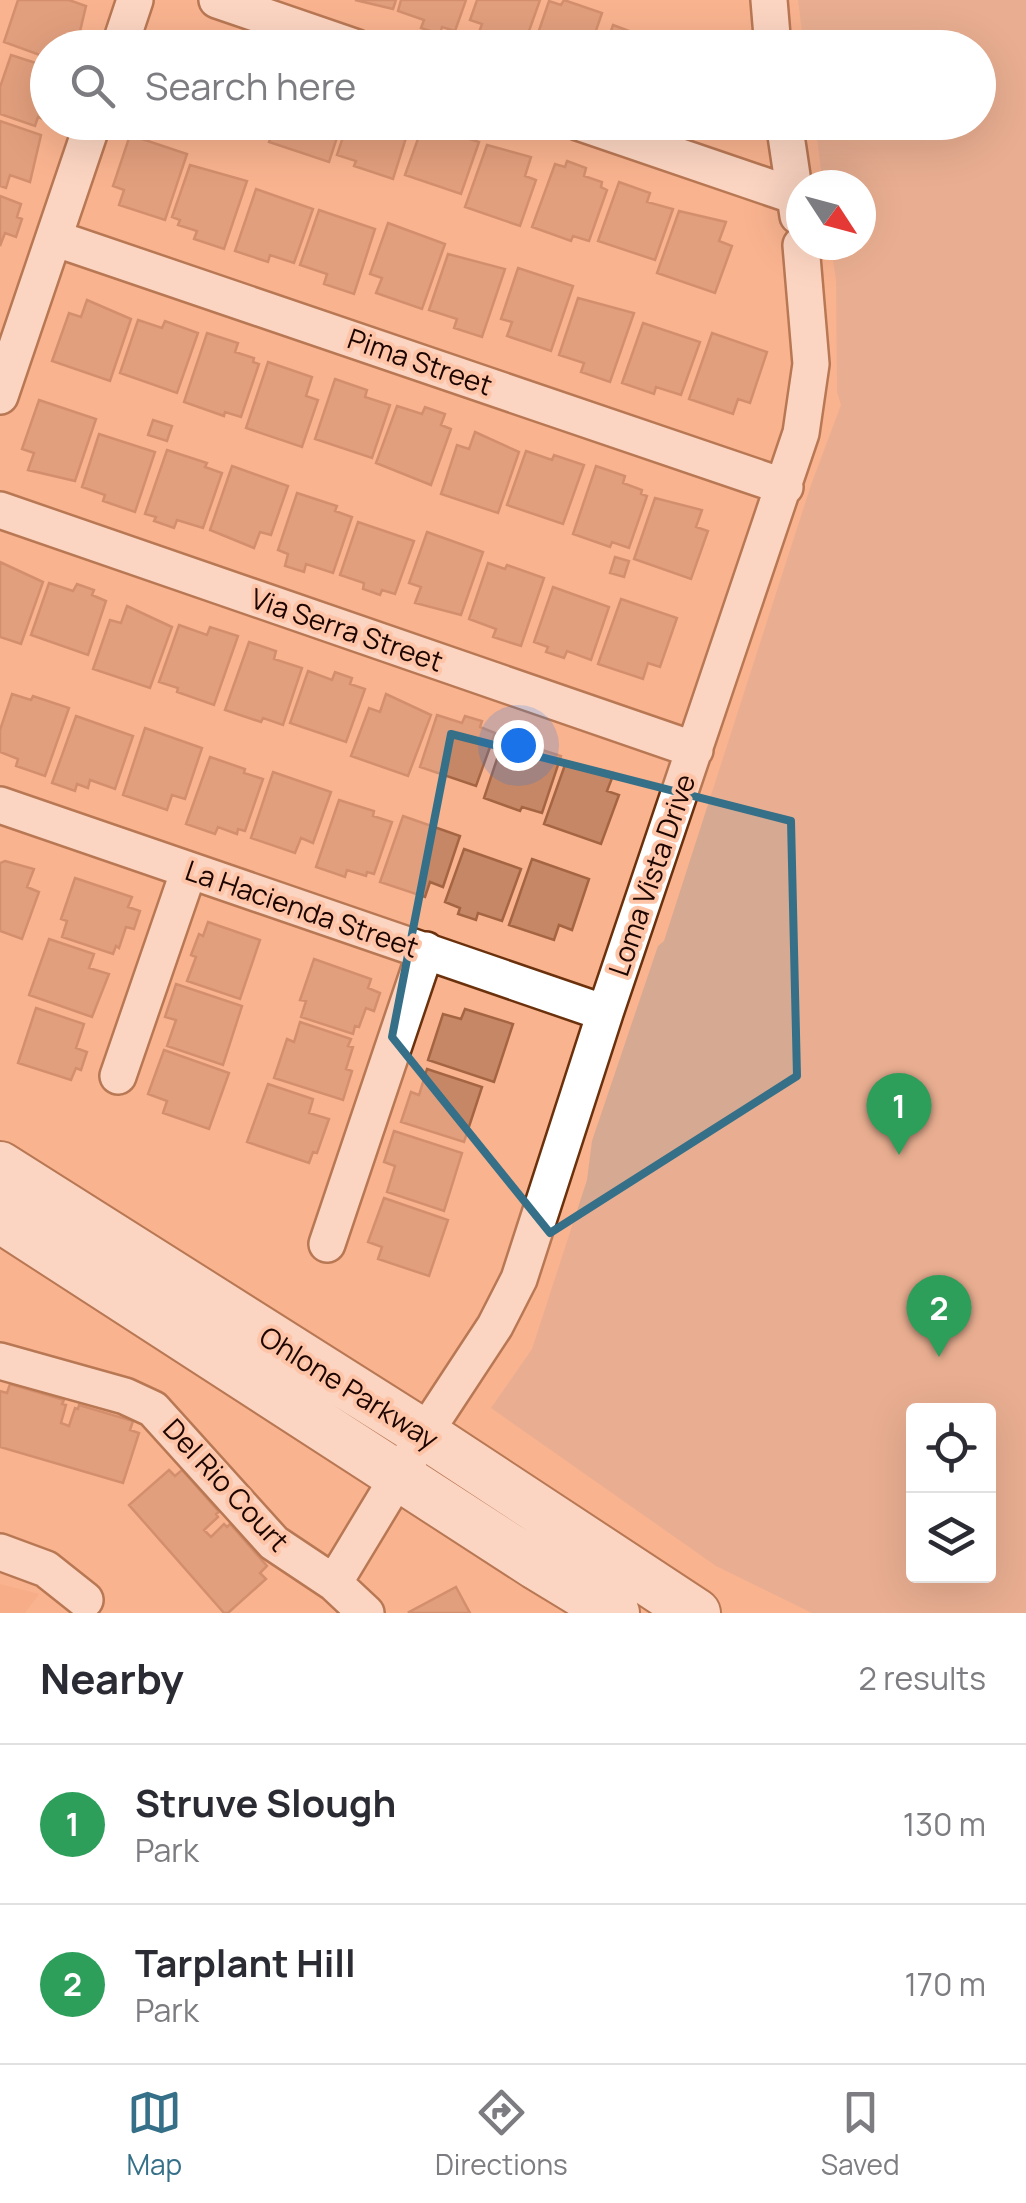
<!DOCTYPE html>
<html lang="en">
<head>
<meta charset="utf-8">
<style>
  body { margin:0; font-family:Manrope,sans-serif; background:#f2f2f3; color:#2b2b33 }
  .controls { position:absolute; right:30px; bottom:30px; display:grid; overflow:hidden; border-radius:10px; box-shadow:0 10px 40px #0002 }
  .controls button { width:90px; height:90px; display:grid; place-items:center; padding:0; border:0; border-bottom:2px solid #e1e1e2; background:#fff; color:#2b2b33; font:50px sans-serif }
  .compass { position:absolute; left:786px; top:170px; width:90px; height:90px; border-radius:50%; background:#fff; box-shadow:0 10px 40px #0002; rotate:126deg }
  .you { position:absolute; left:518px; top:745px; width:35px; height:35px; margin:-25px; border:8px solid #fff; border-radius:50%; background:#1a73e8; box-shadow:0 0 0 15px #1a73e833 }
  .badge { display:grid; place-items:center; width:65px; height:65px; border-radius:50%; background:#357088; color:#fff; font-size:32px; font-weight:700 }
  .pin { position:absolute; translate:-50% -82px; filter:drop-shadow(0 2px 5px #0008) }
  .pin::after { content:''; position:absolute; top:52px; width:35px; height:30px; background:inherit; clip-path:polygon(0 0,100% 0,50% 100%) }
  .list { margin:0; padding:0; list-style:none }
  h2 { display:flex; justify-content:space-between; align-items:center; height:130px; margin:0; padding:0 40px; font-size:42px }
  h2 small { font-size:32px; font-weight:400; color:#7c7c81 }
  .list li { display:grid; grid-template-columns:65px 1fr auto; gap:30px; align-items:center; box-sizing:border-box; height:160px; padding:0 40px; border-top:2px solid #e1e1e2 }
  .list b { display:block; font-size:38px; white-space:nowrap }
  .list p { margin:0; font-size:32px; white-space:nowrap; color:#7c7c81 }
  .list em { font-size:32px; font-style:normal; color:#7c7c81 }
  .icon { flex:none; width:55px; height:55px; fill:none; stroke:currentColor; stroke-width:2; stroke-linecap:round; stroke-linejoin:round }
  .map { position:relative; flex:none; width:1026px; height:1613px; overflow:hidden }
  .search { position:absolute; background:#fff; box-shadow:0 10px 40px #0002; left:30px; right:30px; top:30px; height:110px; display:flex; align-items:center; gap:25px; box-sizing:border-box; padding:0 35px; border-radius:55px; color:#7c7c81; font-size:38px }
  .sheet { height:450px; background:#fff }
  nav { display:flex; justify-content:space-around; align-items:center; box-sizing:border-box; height:140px; border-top:2px solid #e1e1e2; background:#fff; font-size:28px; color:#7c7c81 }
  nav a { display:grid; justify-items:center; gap:5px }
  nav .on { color:#357088 }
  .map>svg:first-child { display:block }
</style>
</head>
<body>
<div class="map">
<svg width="1026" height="1613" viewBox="0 0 1026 1613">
  <rect width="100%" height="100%" fill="#f9b38f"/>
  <path fill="#f2a67e" d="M0,1584L39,1594L25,1613H0Z"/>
  <path fill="#d5a992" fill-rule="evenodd" d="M798,0H1026V1613H812L716,1566L491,1408L532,1349L587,1180L592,1141L658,946L664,941L811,485L841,405L837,392L836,280L831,245H861V185H823L815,123L978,122V48L804,47ZM914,1410H988V1576H914Z"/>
  <path fill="#c68766" stroke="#a56543" stroke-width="2.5" d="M18,0H69L86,6L76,48H48V58L4,42Z
    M355,0H396L393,9Z
    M401,0H466L455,31L442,27L440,34L421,28L424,20L398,11Z
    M477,0H540L523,48H494L476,41L482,24L470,20Z
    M564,0L602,13L590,48H533L549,1L561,5Z
    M613,25L669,46L668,48H605Z
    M175,35L196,42L202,48H171Z
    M680,37L710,48H677Z
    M11,55L48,67V107L43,119L38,117L35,126L0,114V87Z
    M0,121L41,135L30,182L10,175L6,188L0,186Z
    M228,122H267L262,134Z
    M276,122H342L329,162L269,142Z
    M348,122H411L393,179L354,166L356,161L337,155Z
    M424,122H443L457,127L454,134L479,142L461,194L405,175Z
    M130,135L187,154L165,220L119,205L124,190L113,186Z
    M487,145L531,157L525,176L536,180L520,226L465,207Z
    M567,161L586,168L584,176L602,182L601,187L607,190L589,241L573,236L571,241L532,227L555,164L565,167Z
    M190,165L247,181L224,249L194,239L197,231L178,225L180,220L172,217Z
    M619,182L650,193L647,202L673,209L655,260L598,241Z
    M256,189L313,209L294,263L270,255L268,262L235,251Z
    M0,196L21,204L17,217L22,219L16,237L5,233L0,246Z
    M319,210L375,229L354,294L324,284L327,274L300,265Z
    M679,211L726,222L719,241L732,246L715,293L657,273Z
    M388,223L445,244L422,309L376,293L382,278L370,274Z
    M448,254L505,269L482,337L454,328L457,319L429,310Z
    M518,268L573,286L551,351L507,336L512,322L501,319Z
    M578,298L634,313L610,382L581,372L584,363L559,355Z
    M87,300L131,319L110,381L52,361L69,313L81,317Z
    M138,320L162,328L165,321L198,333L177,393L120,373Z
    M643,323L700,342L681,395L656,387L654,394L622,383Z
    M207,333L238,343L235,352L254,358L253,362L259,364L241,417L225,412L224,416L184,402Z
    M712,333L767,352L750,403L738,399L733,414L689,399Z
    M268,362L312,377L306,396L318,400L302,447L246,428Z
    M335,379L367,390L365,397L390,405L372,458L315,439Z
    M39,400L96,419L75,481L28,470L34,453L22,449Z
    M397,406L422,414L425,407L445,414L441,425L451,429L431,485L376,463Z
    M153,420L172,426L167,441L148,435Z
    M475,432L519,452L498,513L441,494L457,445L469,449Z
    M99,434L155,452L135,512L103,501L105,495L82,487Z
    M167,450L207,463L205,467L222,473L203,528L177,520L174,528L154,521L156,517L145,514Z
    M526,451L552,460L554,455L584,465L563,524L507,505Z
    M232,466L288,486L271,535L260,532L254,548L210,530Z
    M596,466L625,476L623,483L642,490L641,494L647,496L629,548L612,542L610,547L573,534Z
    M297,493L337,506L335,511L352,517L333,573L306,564L304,572L285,566L288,554L278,550Z
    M655,498L702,510L696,527L708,531L691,579L634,559Z
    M358,522L414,541L395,594L382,590L380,595L363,589L364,583L340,575Z
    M427,532L483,552L461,615L415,603L421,587L409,583Z
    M615,557L629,561L624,577L610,573Z
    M0,562L43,582L21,644L0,637Z
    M488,563L505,569L507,565L544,578L521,646L493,637L496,629L469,619Z
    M49,583L73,591L77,584L94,590L92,595L106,601L88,655L31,635Z
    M553,587L609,607L591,660L567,651L564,658L546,652L548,647L534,642Z
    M621,599L677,618L660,667L648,663L643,679L598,664Z
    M127,606L172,627L150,688L93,669L110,620L121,623Z
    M179,625L207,635L210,627L238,636L214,705L177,692L178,688L159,682Z
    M249,642L276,651L274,659L302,668L283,725L263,718L261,722L225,710Z
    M308,671L332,680L335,672L352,678L350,684L365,689L346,742L290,723Z
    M12,694L31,700L33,696L69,708L45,776L16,766L18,759L0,752V730Z
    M386,694L431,715L408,776L351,756L369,708L380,712Z
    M437,715L462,723L465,716L482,721L480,727L495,733L476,786L420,767Z
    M76,716L133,736L115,789L90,780L88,788L77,784L75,791L52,783Z
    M145,728L202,748L185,799L172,795L167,810L123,795Z
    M507,729L536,739L533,747L561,756L542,813L522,807L520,811L484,798Z
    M210,757L245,769L244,773L263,779L245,831L238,829L237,834L218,827L215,834L186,824Z
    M566,762L614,773L607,791L619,795L601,844L544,824Z
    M273,772L331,792L313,843L301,838L295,853L251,838Z
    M339,800L374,811L373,816L392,822L374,874L367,872L366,876L347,870L345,877L316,867Z
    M403,816L460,836L443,887L430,882L425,897L380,882Z
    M464,849L521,869L502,921L478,913L476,920L458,914L460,908L445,902Z
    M532,859L589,879L572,930L559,925L554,940L509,925Z
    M5,861L34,869L27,887L39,892L22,939L0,931V863Z
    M75,878L132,897L128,907L140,911L134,929L126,927L119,948L116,946L113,954L62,937L67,921L61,919Z
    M208,922L260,940L240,999L187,981L196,957L191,955L199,934L203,936Z
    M49,939L94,954L89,968L109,974L92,1017L29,995Z
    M314,959L371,979L368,988L380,993L374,1011L366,1008L359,1027L355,1026L353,1034L301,1017L306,1001L300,1000Z
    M176,984L242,1006L223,1065L167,1046L176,1020L165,1017Z
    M36,1008L84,1024L76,1048L87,1052L81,1070L76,1068L71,1080L18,1063Z
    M465,1009L513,1024L494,1082L428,1060L443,1014L461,1019Z
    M300,1022L351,1039L348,1046L353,1047L346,1069L352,1071L343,1100L274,1078L287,1039L294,1042Z
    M164,1050L229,1073L209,1129L163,1113L167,1101L148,1094Z
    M427,1069L482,1087L464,1142L401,1122L411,1092L419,1095Z
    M268,1084L313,1099L309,1113L329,1119L317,1153L313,1152L309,1163L247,1142Z
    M394,1131L462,1153L444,1211L387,1192L395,1166L384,1162Z
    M384,1198L448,1220L429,1276L378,1259L382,1247L368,1242Z
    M10,1384L64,1400L62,1404L66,1405L61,1423L69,1426L75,1408L78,1409L79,1405L133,1421L130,1430L139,1433L123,1483L0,1447V1391L7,1393Z
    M169,1470L175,1476L182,1470L219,1512L216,1514L218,1517L204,1530L211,1537L224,1524L227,1527L230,1524L267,1566L260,1573L266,1579L228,1613H224L129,1505Z
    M456,1587L470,1613H410L409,1612Z"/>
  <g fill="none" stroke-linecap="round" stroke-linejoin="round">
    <g stroke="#6b310c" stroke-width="40">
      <path id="street" d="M217,0L357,48
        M769,0L773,48
        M119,48L135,0
        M578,122L795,196
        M784,122L798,216
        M54,238L785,487
        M0,396L93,122
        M0,510L695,750
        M0,805L605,1013
        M118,1076L189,870
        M327,1244L426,950
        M0,1361L125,1396L153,1409L274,1543L334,1583
        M0,1552L46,1569L85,1600
        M366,1613L334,1583L424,1434L495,1326L519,1279L605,1013L801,433L811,364L801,245"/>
    </g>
    <g stroke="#6b310c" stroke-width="52">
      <path id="secondary" d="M0,1166L424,1434L696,1613
        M0,1218L536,1565L615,1613"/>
    </g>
    <use href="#street" stroke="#fff" stroke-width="35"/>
    <use href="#secondary" stroke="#fff" stroke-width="48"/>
  </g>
  <path d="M0 0H1026V1613H0ZM451,734L791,821L797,1076L550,1233L392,1037Z" fill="#f9b38f" fill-opacity=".55" fill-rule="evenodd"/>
  <path fill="none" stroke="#357088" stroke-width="8" stroke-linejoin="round" d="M451,734L791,821L797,1076L550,1233L392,1037Z"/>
  <g text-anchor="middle" stroke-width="8" stroke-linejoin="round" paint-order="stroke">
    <g font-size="28" fill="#1d0600" stroke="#fdc4a7">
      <text transform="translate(420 362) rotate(19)" y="10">Pima Street</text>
      <text transform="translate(347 630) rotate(19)" y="10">Via Serra Street</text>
      <text transform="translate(652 875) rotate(-71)" y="10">Loma Vista Drive</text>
      <text transform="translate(302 909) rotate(19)" y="10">La Hacienda Street</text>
      <text transform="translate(349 1388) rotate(32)" y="10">Ohlone Parkway</text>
      <text transform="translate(226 1485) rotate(47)" y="10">Del Rio Court</text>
    </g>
  </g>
</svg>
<div class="controls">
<button><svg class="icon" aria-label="locate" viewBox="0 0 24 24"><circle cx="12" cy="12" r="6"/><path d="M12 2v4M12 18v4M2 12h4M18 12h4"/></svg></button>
<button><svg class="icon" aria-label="layers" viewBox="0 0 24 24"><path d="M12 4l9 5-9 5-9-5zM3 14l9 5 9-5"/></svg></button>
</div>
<svg class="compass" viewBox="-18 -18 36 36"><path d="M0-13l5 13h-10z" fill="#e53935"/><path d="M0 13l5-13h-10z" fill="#7c7c81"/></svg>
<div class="you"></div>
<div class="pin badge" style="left:899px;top:1155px;background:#2e9e5b">1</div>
<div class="pin badge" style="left:939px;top:1357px;background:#2e9e5b">2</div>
<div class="search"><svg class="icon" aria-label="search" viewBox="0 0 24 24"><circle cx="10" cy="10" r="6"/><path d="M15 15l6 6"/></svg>Search here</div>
</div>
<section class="sheet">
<h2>Nearby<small>2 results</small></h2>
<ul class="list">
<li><span class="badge" style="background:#2e9e5b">1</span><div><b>Struve Slough</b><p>Park</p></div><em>130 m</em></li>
<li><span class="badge" style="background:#2e9e5b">2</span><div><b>Tarplant Hill</b><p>Park</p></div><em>170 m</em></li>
</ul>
</section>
<nav>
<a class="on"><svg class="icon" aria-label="map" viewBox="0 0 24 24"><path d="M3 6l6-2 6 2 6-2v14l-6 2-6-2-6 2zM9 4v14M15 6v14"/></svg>Map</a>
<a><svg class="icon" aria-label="directions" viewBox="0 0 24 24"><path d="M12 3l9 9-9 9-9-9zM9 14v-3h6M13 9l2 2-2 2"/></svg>Directions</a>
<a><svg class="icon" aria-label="saved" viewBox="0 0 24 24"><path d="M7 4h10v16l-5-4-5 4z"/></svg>Saved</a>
</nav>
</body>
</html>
